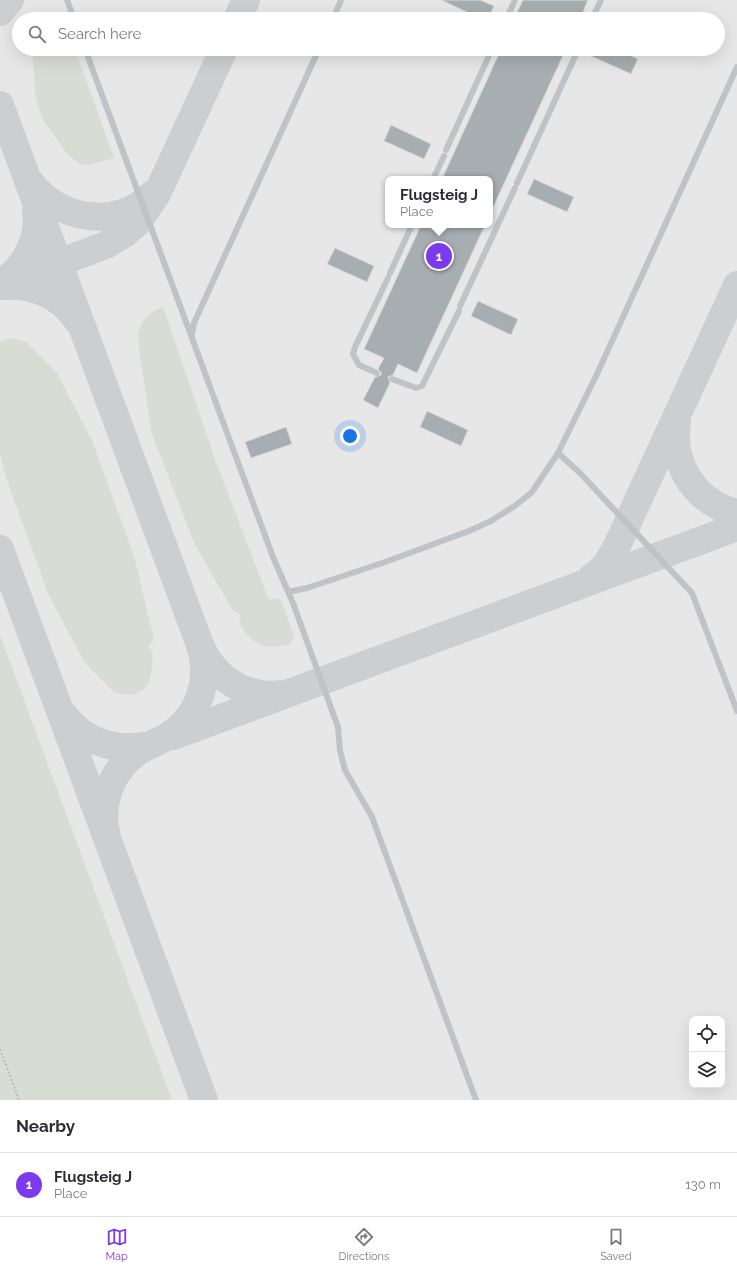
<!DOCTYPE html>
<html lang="en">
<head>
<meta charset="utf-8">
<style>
  body { margin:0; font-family:Raleway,sans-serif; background:#f2f2f3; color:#2b2b33 }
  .controls { position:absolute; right:12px; bottom:12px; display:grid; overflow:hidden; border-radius:8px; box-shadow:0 4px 16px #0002 }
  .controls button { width:36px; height:36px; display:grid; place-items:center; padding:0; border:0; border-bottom:1px solid #e1e1e2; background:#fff; color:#2b2b33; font:20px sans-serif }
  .you { position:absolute; left:350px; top:436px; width:14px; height:14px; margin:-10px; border:3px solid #fff; border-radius:50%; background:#1a73e8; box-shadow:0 0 0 6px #1a73e833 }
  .badge { display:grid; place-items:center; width:26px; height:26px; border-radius:50%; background:#7c3aed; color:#fff; font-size:13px; font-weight:700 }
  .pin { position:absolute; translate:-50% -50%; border:2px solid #fff; box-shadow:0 1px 4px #0006 }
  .popup { position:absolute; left:385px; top:176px; width:108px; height:52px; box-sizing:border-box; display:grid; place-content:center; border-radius:8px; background:#fff; filter:drop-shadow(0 1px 3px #0005); font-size:13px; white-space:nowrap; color:#7c7c81 }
  .popup b { font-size:15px; color:#2b2b33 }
  .popup::after { content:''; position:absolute; left:50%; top:100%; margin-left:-8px; border:8px solid transparent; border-top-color:#fff }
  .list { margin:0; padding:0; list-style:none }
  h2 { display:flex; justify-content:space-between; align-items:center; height:52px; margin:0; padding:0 16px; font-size:17px }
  h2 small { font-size:13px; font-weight:400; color:#7c7c81 }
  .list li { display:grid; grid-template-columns:26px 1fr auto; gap:12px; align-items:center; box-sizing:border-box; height:64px; padding:0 16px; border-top:1px solid #e1e1e2 }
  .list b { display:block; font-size:15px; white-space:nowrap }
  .list p { margin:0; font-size:13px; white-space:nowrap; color:#7c7c81 }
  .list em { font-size:13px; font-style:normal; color:#7c7c81 }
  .icon { flex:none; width:22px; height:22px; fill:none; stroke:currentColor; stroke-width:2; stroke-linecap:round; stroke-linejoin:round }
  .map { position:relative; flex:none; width:737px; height:1100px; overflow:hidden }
  .search { position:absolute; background:#fff; box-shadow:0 4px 16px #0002; left:12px; right:12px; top:12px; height:44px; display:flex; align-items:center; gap:10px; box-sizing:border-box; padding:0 14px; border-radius:22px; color:#7c7c81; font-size:15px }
  .sheet { height:116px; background:#fff }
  nav { display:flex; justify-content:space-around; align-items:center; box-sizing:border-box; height:56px; border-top:1px solid #e1e1e2; background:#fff; font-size:11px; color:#7c7c81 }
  nav a { display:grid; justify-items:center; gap:2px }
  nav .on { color:#7c3aed }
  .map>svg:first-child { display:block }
</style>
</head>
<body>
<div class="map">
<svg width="737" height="1100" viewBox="0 0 737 1100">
  <rect width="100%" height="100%" fill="#f6f5f3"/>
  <path fill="#e6e7e6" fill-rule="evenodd" d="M0,0H737V1100H0ZM19,19H718V49H19ZM388,179H490V225H388ZM692,1019H722V1085H692Z"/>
  <path fill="#d7dcd4" d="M32,49H75L114,158L88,165L80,164L67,154L43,120L36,99Z
    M163,307L216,462L269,600L280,598L294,636L290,644C265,652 252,645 239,623L241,616L239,613L233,611L194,543L152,434L140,356L138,333L144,319L152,312Z
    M11,338L26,342L57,373L93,443L134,556L153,636V641L148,645L153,654L151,675L148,684L144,689L132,695L115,693L85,663L49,596L6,478L0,454V342Z
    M0,635L151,1043L172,1100H0Z"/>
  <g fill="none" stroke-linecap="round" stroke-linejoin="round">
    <path stroke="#cccecf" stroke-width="28" d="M0,12L10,0
      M237,19L246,0
      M0,105L200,645C211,679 200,716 168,736C158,742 146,746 136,753C109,773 99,806 107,837
      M31,183C58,220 118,230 151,195
      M2,282C26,267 40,238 36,210
      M0,285L106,245L124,234L138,222L157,194L224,49
      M3,286C33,284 60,295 77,320
      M677,422C670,464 696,503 737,513
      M0,549L204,1100
      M590,579L605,566L616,548L737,285
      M201,647C214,677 246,699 280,694
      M64,715C84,743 117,752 150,745
      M173,736L737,527"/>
  </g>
  <path fill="#a7aeb2" stroke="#d7d7d5" d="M441,0H480L494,6L488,19H482Z
    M523,0H588L580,19H514Z
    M501,49H566L490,214V179H442Z
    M582,49H617L638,59L631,74L582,52Z
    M391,125L431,144L424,159L384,141Z
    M534,179L574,197L567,212L527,194Z
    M421,225H485L417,373L398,364L393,375L388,377L390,383L378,408L363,400L375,377L381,375V372L378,369L384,358L364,349Z
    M335,248L374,266L367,282L327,264Z
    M478,301L518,319L511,335L471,316Z
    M427,411L468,430L461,446L420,427Z
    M286,427L292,444L251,458L245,442Z"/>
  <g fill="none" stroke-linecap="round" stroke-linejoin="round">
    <path stroke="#b9bcbe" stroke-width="2" stroke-dasharray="2 2" stroke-linecap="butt" d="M0,1049L19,1100"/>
    <path stroke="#bfc3c6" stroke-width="6" d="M67,0L74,19
      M509,13L515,0
      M333,19L341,0
      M506,19L507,18
      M592,19L601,0
      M85,49L273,557L293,603L334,716L338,727L340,751L345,770L372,817L476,1100
      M446,150L492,49
      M433,179L444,156
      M517,183L578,50
      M390,273L412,225
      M460,306L515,188
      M192,334L194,323L319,49
      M377,373L359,365L353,354L355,347L388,278
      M392,379L416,388L422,386L459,311
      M558,453L580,473L692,593L737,711
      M288,592L307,588L388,561L469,531L491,521L516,505L532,492L558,453L597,374L737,67"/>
  </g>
</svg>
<div class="controls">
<button><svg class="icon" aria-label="locate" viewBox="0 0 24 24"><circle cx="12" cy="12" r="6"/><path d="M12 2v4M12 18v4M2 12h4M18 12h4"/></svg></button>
<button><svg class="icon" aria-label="layers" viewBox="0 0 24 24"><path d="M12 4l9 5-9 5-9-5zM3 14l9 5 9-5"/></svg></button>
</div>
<div class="you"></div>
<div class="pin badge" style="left:439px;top:256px">1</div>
<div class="popup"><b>Flugsteig J</b>Place</div>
<div class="search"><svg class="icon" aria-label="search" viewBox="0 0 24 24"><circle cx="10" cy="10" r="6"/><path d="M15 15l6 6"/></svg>Search here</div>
</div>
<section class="sheet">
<h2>Nearby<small></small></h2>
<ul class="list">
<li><span class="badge">1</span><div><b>Flugsteig J</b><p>Place</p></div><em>130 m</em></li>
</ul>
</section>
<nav>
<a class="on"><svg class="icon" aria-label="map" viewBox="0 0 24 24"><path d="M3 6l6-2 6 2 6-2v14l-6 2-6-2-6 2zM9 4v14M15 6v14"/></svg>Map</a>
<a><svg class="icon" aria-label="directions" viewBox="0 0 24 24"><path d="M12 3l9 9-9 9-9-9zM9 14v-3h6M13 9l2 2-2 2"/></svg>Directions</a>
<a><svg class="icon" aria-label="saved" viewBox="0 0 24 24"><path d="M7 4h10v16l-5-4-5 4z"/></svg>Saved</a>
</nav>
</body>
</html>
